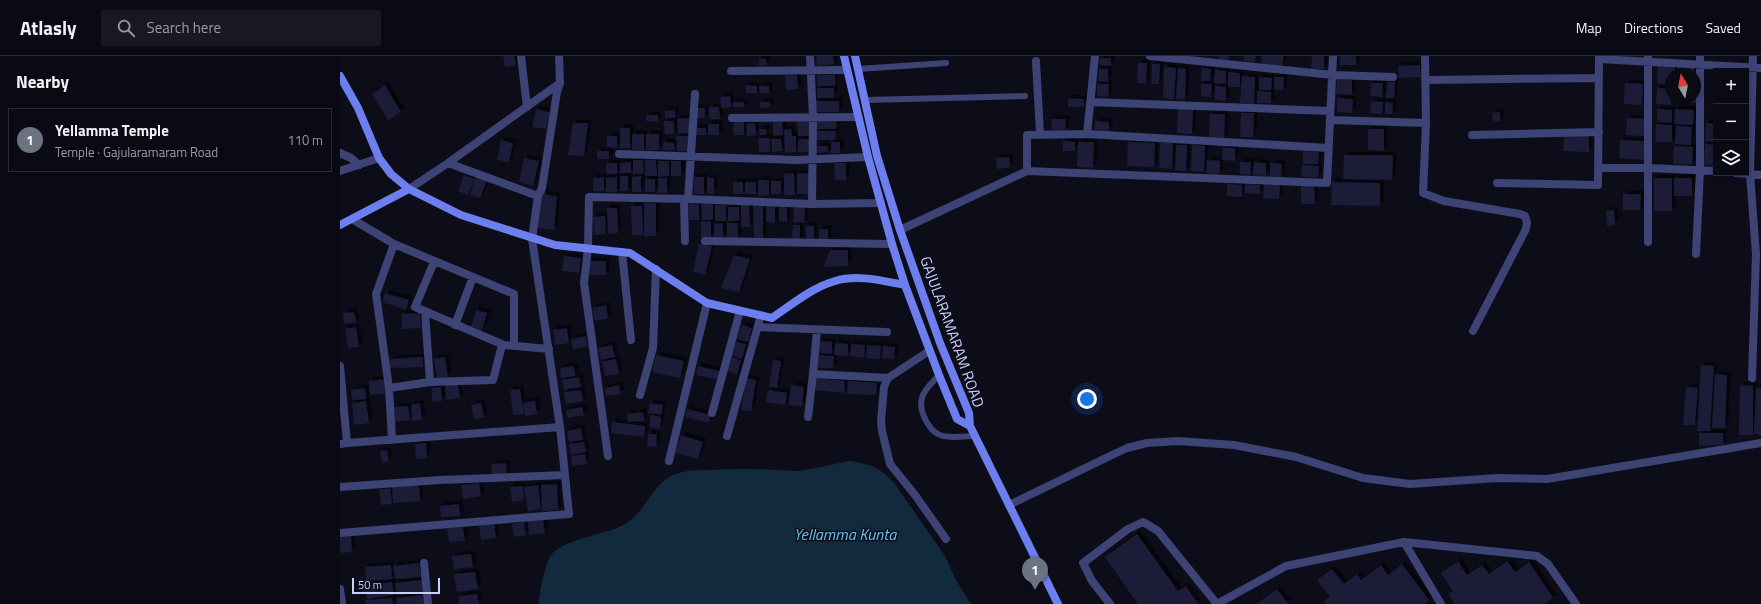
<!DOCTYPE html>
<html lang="en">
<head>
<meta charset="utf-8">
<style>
  body { margin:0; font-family:"Titillium Web",sans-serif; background:#181822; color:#f1f3f6 }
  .controls { position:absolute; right:12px; top:12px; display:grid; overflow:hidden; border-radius:0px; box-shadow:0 2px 6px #0003 }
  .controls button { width:36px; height:36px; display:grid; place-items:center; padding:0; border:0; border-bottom:1px solid #2a2b34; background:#0a0a14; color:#f1f3f6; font:20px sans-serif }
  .compass { position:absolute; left:1325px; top:12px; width:36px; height:36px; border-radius:50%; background:#0a0a14; box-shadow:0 2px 6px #0003; rotate:350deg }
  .scale { position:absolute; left:12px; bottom:10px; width:88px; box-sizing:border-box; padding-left:4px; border:2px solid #cccdf9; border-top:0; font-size:11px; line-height:14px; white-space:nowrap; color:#cccdf9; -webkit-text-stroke:3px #0d0d1a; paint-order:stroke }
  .you { position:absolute; left:747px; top:343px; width:14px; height:14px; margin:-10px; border:3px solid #fff; border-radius:50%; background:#1a73e8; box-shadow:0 0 0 6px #1a73e833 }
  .badge { display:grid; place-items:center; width:26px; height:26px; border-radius:50%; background:#19d7cd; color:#fff; font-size:13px; font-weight:700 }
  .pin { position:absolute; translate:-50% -33px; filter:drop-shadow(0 1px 2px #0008) }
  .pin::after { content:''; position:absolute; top:21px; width:14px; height:12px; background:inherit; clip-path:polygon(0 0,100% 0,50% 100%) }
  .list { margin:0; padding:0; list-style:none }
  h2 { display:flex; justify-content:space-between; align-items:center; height:52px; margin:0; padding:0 16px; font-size:17px }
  h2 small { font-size:13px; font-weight:400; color:#999aa0 }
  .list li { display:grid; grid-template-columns:26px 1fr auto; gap:12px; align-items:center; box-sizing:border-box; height:64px; margin:0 8px 8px; padding:0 8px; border:1px solid #2a2b34; border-radius:0px }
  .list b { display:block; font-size:15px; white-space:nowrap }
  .list p { margin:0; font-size:13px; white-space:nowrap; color:#999aa0 }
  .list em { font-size:13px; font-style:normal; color:#999aa0 }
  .icon { flex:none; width:22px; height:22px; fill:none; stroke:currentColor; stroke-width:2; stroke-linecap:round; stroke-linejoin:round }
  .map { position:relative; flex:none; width:1421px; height:548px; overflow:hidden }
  header { display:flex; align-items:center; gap:24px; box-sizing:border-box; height:56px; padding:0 20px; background:#0a0a14; border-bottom:1px solid #2a2b34 }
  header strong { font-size:19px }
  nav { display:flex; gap:22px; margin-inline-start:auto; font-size:14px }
  .search { width:280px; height:36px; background:#181822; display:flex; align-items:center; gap:10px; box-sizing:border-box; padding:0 14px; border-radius:0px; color:#999aa0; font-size:15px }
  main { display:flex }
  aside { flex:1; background:#0a0a14 }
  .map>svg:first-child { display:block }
</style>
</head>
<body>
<header>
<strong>Atlasly</strong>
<div class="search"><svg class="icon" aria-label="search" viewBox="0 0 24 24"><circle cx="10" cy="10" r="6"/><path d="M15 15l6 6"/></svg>Search here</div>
<nav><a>Map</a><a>Directions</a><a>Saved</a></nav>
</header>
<main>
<aside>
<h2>Nearby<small></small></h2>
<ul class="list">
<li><span class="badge" style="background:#6b7280">1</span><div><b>Yellamma Temple</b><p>Temple · Gajularamaram Road</p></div><em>110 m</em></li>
</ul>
</aside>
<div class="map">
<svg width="1421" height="548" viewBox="0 0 1421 548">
  <defs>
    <filter id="shadow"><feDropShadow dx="3.5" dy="-3.5" stdDeviation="0" flood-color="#0009"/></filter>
  </defs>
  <rect width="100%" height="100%" fill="#0d0d1a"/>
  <path fill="#122a3d" d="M508,405L522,407L532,410L544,417L555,428L605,500L616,524L631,548H199C199,537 205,507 212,498C226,482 268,479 287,467C308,453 314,423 339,417C348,414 359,414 369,414C398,412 425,413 454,415C467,415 494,408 508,405Z"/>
  <path fill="#1c1b39" filter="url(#shadow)" d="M163,0H174L176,9L165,11Z
    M476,0H493L494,8L477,10Z
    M879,0H889V4L878,3Z
    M904,0H916L915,6L903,5Z
    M922,0H944L942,11L921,8Z
    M972,0H984V13H971Z
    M1000,0H1016V9H1000Z
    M760,2H771V10L759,9Z
    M419,3H426L427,9L419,10Z
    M798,7H807L806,28L797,27Z
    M812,8H820L819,28H811Z
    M1080,9L1081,21L1059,22L1058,10Z
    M1318,9L1335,10V18H1331V29L1317,28Z
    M824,11L836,12L834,43L823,42Z
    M1337,11L1354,12V18H1337Z
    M838,12L846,13L845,43H836Z
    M862,12L871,13L870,25H861Z
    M759,13H768V26L758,25Z
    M875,14L886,15V28L874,27Z
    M888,16L900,17V31H888Z
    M445,19H457L458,33L446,34Z
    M477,19H495V30H477Z
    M902,20L915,21L914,48L900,47Z
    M919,21L932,22L931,34H919Z
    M934,21H944L943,34H934Z
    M997,23L1012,24V39L996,38Z
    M1047,26H1055L1054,42H1046Z
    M1031,27H1043L1042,41L1030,40Z
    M1285,27L1303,28L1302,49L1284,48Z
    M757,28H769L768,41L757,40Z
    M861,28H872L871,41L861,40Z
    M45,29L61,56L48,64L32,38Z
    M406,29L417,30V37H406Z
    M419,30H429V37H420Z
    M875,30L886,31V45L875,44Z
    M1355,31H1357L1356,47L1334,46L1335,42H1355Z
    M477,32H494V42H477Z
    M1317,32L1331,33V49L1316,48Z
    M917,35L931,36V47H917Z
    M390,40L391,51L381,52L380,41Z
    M728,42L744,43V51H728Z
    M997,42L1013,43L1012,57L997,56Z
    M476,45H499V56H476Z
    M1031,45L1043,46L1042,58L1030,57Z
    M393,46H404V51H393Z
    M419,46H430V51L420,52Z
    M1045,46L1053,47L1052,58H1045Z
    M369,51H379L380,63H369Z
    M355,52H365V62H355Z
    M196,53L210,56L206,73L192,71Z
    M838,53H853L852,78L837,77Z
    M1317,53L1332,54V67L1317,66Z
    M1335,53L1354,54L1353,69L1334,68Z
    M335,54V62H325V55Z
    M1160,56V65H1153L1152,57Z
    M901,57H914L913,81H900Z
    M870,58H885L884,82L869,81Z
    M306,59H318V66L306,65Z
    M349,62L350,77L338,78L337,63Z
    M477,62L497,63L496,73H476Z
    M1287,62L1305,63L1304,80L1286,79Z
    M433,63H442L443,79L433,80Z
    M469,63L470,80H458L457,64Z
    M712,63H726L725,75L711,74Z
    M324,65H334V78H325Z
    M755,65L769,66V75L754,74Z
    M394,66H404V79H393Z
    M233,67H248L244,100L228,99Z
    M415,67L416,79L407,80L406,68Z
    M1366,67L1376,68V86L1365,85Z
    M368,68H379V79H368Z
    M1316,68L1332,69V86H1315Z
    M1336,70L1352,71L1351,89L1335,88Z
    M280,72H290V92H280Z
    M355,72H366V79H355Z
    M419,73H426V79H420Z
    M451,73L452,80H456V96L445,97L444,74Z
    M1028,73H1044V95L1028,94Z
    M477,75H496L495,84H476Z
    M292,78H304V94H292Z
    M306,78H319V94H306Z
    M267,80H277V92L267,91Z
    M336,80H349V95H337Z
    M1224,80H1249V96L1223,95Z
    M418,82H430V96H419Z
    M431,83H441L442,95L432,96Z
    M458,83H469V96H458Z
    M161,84L173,87L169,106L157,104Z
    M1280,84L1306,85L1305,104L1279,102Z
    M723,85L735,86V95H723Z
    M323,86L334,87V94H323Z
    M491,86H500V97H491Z
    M738,86H754L753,112L737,111Z
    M788,86L815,87L814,111L787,110Z
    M820,87H833L832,113L819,112Z
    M1365,88L1376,89V110L1364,109Z
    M836,89H847L846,115L835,114Z
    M852,89L865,90L864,116L851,115Z
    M476,90H488V96L476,97Z
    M1334,90L1353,91L1352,108H1333Z
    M883,92H895V105L882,104Z
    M257,95H269V103H257Z
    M963,95L979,96L978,108H963Z
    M1004,99H1053L1052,124L1003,123Z
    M669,101L670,111L657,113L656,102Z
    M184,102L199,105L193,130L179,126Z
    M293,104H303L304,118H293Z
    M305,104H316L317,120H305Z
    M867,104L880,105L879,118L866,117Z
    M318,105H329V120L318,121Z
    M331,105H341V120H331Z
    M291,106V117H280V107Z
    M900,106H911L910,119L900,118Z
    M914,106L926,107V120L913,119Z
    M266,107H277V118H266Z
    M494,107H506V124H495Z
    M930,107L942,108L941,121H930Z
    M962,109L979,110L978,122L961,121Z
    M454,117L455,139H444V118Z
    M469,117V138H457V118Z
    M124,119L135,123L128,139L118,135Z
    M136,120L147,124L140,142L130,139Z
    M280,120H288V135H280Z
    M301,120V136H292V121Z
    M264,121V135H253V122Z
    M277,121V136H266V122Z
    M354,121H364V138H354Z
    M318,122H327V137H318Z
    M367,122H374V138H367Z
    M1314,122H1332V155H1314Z
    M1334,122H1352V140H1334Z
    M305,123H315V136H305Z
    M418,124H429V139L418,140Z
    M431,125H441V138H431Z
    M393,126H403V138H393Z
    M405,126H416V138H405Z
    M992,126L1040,127V150L991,149Z
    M887,128L902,129V141L887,140Z
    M905,128L920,129V138L904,137Z
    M924,128L940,129L939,143L923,142Z
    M974,129L975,148H961V130Z
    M202,132L207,139L217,140L214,174L196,172Z
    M1283,138H1301L1300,154H1283Z
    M304,147H316V180H304Z
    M349,148H359V164H349Z
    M361,148H373V164H362Z
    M375,149H386V165H375Z
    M401,149H409L410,171H401Z
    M423,149V182H414L413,150Z
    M291,150H302L303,179H292Z
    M426,150H435V167L426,166Z
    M439,150H447V166L439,165Z
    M388,151H399V165H388Z
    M454,151H465L464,167L453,166Z
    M267,152H277L278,177L268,178Z
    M1274,154L1275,169L1267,170L1266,155Z
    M265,160L266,178L254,179L253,161Z
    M371,165V181H361V166Z
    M383,167V181H374V168Z
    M387,167H398V183H387Z
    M453,169H460V184H452Z
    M466,170H474V184H466Z
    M479,173H488V185H479Z
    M359,188L372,190L365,219L353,216Z
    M490,194H508V210L485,211L484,209Z
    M394,199L410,203L399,236L381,232Z
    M224,200L241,202L239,217L222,215Z
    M249,205H266V219H249Z
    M45,237L69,244L66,254L42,246Z
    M266,249L268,262L255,265L252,252Z
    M136,254L147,257L142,274L131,271Z
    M14,256L16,266L4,268L3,257Z
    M80,257L81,272L62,273V258Z
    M402,269L412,272L408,286L397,283Z
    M16,271L19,291L8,292L5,273Z
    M227,272L229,287L215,289L213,274Z
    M246,280L248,291L233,293L231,283Z
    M479,285L492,286V298L479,297Z
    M396,286L406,288L402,303L392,300Z
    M495,287L508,288V300L494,299Z
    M511,288L525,289L524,302L510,300Z
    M272,289L275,301L261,304L258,292Z
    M527,289L541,290L540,303L526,302Z
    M543,290L555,291L554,303L542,302Z
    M316,299L344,305L340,322L312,316Z
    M478,299L494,300L493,312H477Z
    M83,301V311L50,312V303Z
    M105,301L108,321L97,322L94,303Z
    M391,301L401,304L397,318L387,315Z
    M276,303L279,318L265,320L262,306Z
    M433,304L441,305L437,332L429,331Z
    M1361,309L1374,310L1370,375H1357Z
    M234,310L235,320L221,322L220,312Z
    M358,310L380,315L379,324L356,319Z
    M1375,318L1387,319L1385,372H1372Z
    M239,321L241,331L224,334L222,324Z
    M406,322L416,324L411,355L401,354Z
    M475,322L505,325L504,337L474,334Z
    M46,323L48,337L30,339L29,325Z
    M508,325L537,327L536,339L507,338Z
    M118,328L120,342L106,344L105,329Z
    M279,329L281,338L266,340L265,332Z
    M451,329L464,331L462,350L449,349Z
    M1400,329L1413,330V379H1399Z
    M101,331L102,345L93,346L91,332Z
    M1346,331L1358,332L1355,369H1343Z
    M25,332L26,343L12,344L11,334Z
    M1416,332H1421V379L1414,378Z
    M180,333L184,358L173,359L170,334Z
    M241,334L243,345L226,348L224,336Z
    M428,334L447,337L445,349L426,346Z
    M26,345L29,367L14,369L12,347Z
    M195,345L197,358L185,360L183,347Z
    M80,347L82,364L72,365L71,349Z
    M141,347L144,361L134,363L131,349Z
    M310,347L323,349L321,359L308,357Z
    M68,350L70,364L55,366L54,351Z
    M242,351L244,359L227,362L226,354Z
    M347,353L371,359L369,367L345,361Z
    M303,356L304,365L288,366L287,358Z
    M311,359L321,361L320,373L309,371Z
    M272,366L305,370L304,381L271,377Z
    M241,372L243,384L229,386L227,375Z
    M1359,377H1383V389L1359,390Z
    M308,378H317L316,391L307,390Z
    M341,379L363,386L358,403L335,397Z
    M244,386L246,396L231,399L229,388Z
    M86,387L87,402L76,403L75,388Z
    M47,394L49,406L42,407L40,395Z
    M245,398L247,408L232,410L231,400Z
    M166,407L167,420L152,421L151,408Z
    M139,427L141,440L123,443L121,429Z
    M217,428L218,454L202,455L201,429Z
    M79,429L80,445L53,447L52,431Z
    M198,429L201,453L188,455L184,431Z
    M183,430L184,444L172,446L170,431Z
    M50,432L52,448L41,449L39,434Z
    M119,448L120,460L101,461L100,450Z
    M203,463L205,477L189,479L188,465Z
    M154,466L156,482L141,484L139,469Z
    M184,466L186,479L174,481L172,468Z
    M123,471L125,485L109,486L107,472Z
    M797,478L838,535L846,530L858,548H798L765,501Z
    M11,480L12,496L0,497V481Z
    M131,498L133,511L114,513L112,500Z
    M1118,505L1127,519L1142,509L1149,518L1167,505L1175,516L1189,506L1213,542L1204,548H1115L1108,538L1113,535L1101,517Z
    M79,507L81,521L55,523L53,510Z
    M1062,508L1089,544L1084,548H986L984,545L990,541L977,524L992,513L1004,528L1017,518L1021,524L1041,509L1048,519Z
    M51,509L52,523L26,525L25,511Z
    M135,516L138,533L117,536L114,518Z
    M82,524L83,537L56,539L55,527Z
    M52,526L54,539L27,543L25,530Z
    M937,533L948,548H916Z
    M137,538L139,548H119V540Z
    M83,539L84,548H57L56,542Z
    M52,542L53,548H26L25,544Z"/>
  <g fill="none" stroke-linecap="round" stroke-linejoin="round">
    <path stroke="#3d4374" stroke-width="6" d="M518,13L606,7
      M525,44L685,40
      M599,319C593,326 584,333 582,342C578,354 589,375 600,379C610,383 624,380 634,380"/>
    <path stroke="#3d4374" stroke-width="8" d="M181,0L187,51
      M470,0L473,61L472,148L541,147
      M810,0L993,19L1053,21
      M1085,0L1086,67L1083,137L1104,145L1180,158L1185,160L1187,167L1186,173L1133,275
      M1259,3L1421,12
      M696,5L700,78
      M391,15L506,14
      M1086,24L1259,22
      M750,46L990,55
      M392,62L517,61
      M990,64L1086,67
      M747,78L755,0
      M1132,79L1259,76
      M0,97L11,102L19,109
      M279,98L456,104L528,101
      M108,107L198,140
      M1258,112H1308L1376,115
      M0,115L39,102
      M687,115V79L747,78L988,92
      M1396,117L1421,119
      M1157,127L1258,129L1259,0
      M69,133L108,107L220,27
      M344,143L345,185
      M348,143L355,38
      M12,163L54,188L174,238V290
      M560,174L687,115L987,127L993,0
      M365,185L552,188
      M1308,186V0
      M282,196L291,284
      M1356,198L1360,114V0
      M94,206L75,251L164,289L209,293
      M85,256L90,326L153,324L162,289
      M115,269L133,221
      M418,271L547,276
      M477,274L473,318L548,322
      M589,295L548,322L544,331L541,365L542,375L550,408L575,439L606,483
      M0,310L7,387L0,388
      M1412,322L1416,198L1410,118L1413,0
      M49,332L90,326
      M300,339L313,292L316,213
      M372,357L400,255
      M468,361L473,318
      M387,380L421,259
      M52,384L49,332L36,238L54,188
      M7,387L220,371L192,183L198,140L202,132L217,36L220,27L219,0
      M268,400L244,227L248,192L249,141L348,143L472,148
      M329,405L367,247
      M0,431L100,424L225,419
      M669,449L772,399L787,392L807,387L838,385L894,389L956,401L1023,422L1070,428L1157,422L1207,423L1421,387
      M0,477L229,458L220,371
      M1064,486L1101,548
      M84,507L88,548
      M0,533L2,548
      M770,548L752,525L743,507L788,473L803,466L818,475L877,548L946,510L1064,486L1197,500L1208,508L1236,548"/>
    <path stroke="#6d7eee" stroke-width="8" d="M504,0L528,101L552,188L565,229L599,319L617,363L630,370
      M515,0L537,100L560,174L600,287L629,357L630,370L718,548
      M0,20L18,52L39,102L51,118L69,133L121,159L215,189L290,197L367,247L432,262C451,249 473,231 495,225C517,218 543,225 565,229
      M0,169L69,133"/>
  </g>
  <g text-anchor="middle" stroke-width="3" stroke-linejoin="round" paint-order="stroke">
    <g font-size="15" fill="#cccdf9" stroke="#0d0d1a">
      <text transform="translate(612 276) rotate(70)" y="5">GAJULARAMARAM ROAD</text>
    </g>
    <g font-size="16" font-style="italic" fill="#65c3ed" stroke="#0d0d1a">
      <text x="505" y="484">Yellamma Kunta</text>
    </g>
  </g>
</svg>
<div class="controls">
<button>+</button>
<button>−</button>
<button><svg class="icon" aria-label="layers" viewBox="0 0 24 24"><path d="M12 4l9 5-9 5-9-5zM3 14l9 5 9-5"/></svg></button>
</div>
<svg class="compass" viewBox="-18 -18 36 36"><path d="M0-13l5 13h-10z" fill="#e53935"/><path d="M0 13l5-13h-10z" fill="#999aa0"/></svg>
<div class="scale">50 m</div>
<div class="you"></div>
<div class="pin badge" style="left:695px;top:534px;background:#6b7280">1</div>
</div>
</main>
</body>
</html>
